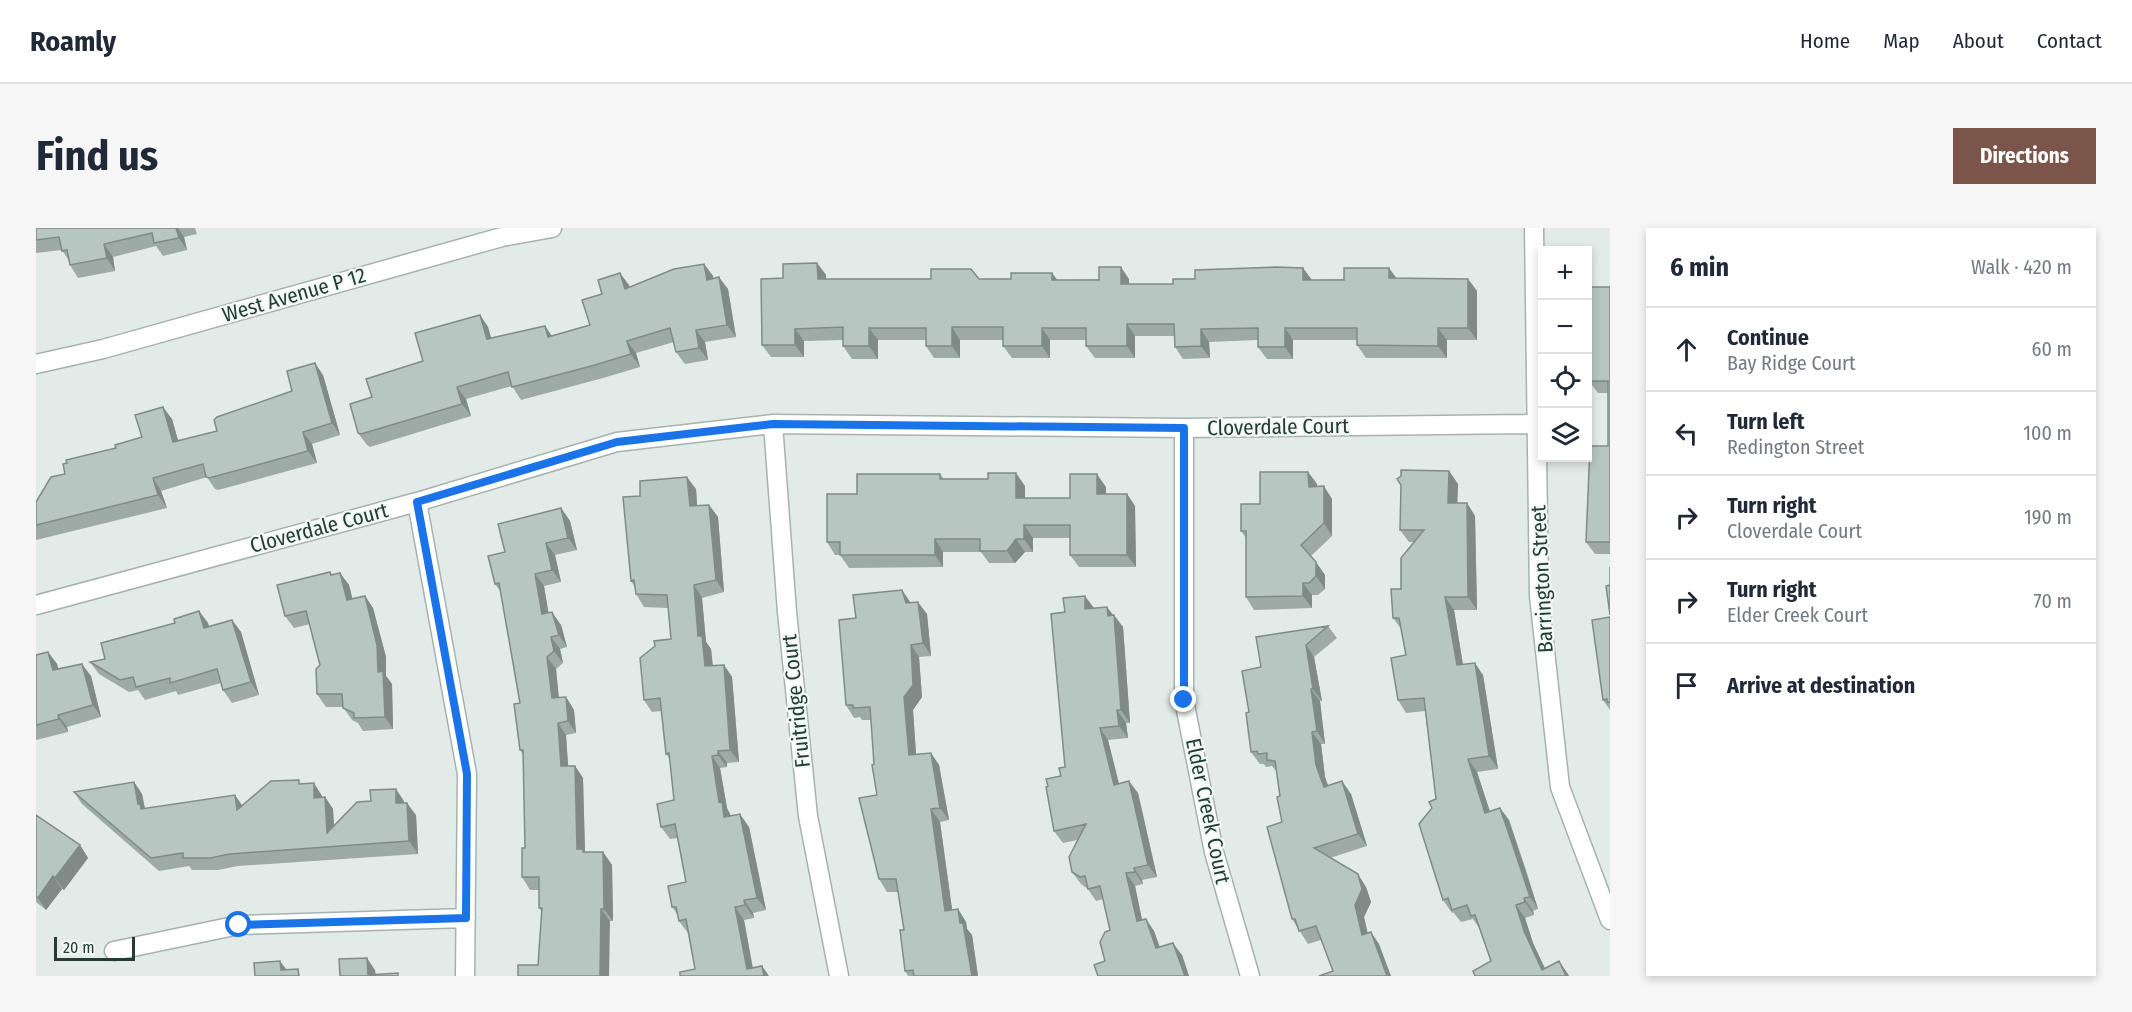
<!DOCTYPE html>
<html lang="en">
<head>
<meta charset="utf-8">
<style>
  body { margin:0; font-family:"Fira Sans Condensed",sans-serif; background:#f6f6f7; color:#1f2937 }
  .controls { position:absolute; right:18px; top:18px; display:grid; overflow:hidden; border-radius:0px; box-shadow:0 3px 9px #0003 }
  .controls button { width:54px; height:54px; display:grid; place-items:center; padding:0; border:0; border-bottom:2px solid #e0e1e3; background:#fff; color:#1f2937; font:30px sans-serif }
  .scale { position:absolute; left:18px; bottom:15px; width:81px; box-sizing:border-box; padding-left:6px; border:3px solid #233c36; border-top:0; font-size:16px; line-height:21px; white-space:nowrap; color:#233c36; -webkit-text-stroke:4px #f2f8f5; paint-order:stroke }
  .stop { position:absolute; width:18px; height:18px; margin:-14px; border:4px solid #1a73e8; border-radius:50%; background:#fff }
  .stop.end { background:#1a73e8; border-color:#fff; box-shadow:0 2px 6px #0008 }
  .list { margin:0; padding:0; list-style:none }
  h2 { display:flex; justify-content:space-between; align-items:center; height:78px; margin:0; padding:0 24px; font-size:26px }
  h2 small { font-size:20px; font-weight:400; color:#747a83 }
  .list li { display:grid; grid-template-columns:39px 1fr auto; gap:18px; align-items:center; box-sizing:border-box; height:84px; padding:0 24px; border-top:2px solid #e0e1e3 }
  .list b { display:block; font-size:22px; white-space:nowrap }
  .list p { margin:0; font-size:20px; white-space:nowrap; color:#747a83 }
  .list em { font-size:20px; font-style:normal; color:#747a83 }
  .icon { flex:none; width:33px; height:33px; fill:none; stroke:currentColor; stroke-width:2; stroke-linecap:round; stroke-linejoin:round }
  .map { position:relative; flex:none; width:1574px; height:748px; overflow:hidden; border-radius:0px }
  header { display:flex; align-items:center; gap:36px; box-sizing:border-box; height:84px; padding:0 30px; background:#fff; border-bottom:2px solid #e0e1e3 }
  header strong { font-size:28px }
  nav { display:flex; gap:33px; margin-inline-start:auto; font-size:21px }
  .intro { display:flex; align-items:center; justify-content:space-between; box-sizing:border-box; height:144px; padding:0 36px }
  h1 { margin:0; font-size:42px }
  .button { padding:15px 27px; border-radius:0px; background:#7b544a; color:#fff; font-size:21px; font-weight:700 }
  main { display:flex; gap:36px; padding:0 36px }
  aside { flex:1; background:#fff; border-radius:0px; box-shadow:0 3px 9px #0003 }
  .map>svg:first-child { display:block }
</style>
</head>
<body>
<header>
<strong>Roamly</strong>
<nav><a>Home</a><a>Map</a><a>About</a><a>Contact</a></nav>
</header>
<div class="intro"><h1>Find us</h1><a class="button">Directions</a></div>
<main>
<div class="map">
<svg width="1574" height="748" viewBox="0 0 1574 748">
  <rect width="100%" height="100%" fill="#e2ebe8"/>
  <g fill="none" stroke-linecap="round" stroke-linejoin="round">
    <g stroke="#a5b3af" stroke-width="21">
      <path id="minor" d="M1498,0L1503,368L1524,559L1574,692
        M0,136L67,121L466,9L516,0
        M737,196L751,384L772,588L803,748
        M1148,200V472L1178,624L1214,748
        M381,274L431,546L429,748
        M0,377L381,274L581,214L737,196L1148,200L1499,196
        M78,723L203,697L430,690"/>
    </g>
    <use href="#minor" stroke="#fff" stroke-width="18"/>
  </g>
  <path fill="#9daaa6" d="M0,0H159L161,6L148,9L151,22L127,28L120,18L77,29L79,43L42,50L34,37L33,33L26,22L0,25Z
    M781,35L790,47V51H975L1016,45L1021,52L1093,51V56H1137L1159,51L1267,40L1275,52L1360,50L1432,51L1441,63V112H1411V130H1330L1321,117V112H1257V131H1231L1222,119V112L1173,114L1174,130L1147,131L1139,119L1138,108H1099V130H1059L1050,118V112H1014V130H976L967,118V112H924V130H898L890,118V112H842V131H816L807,118V112L768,113V129H735L726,117L747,50Z
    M668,36L677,48V50L692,61L700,109L669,114L672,132L649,136L640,124L638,114L600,125L604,139L567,150L485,172L476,158L430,171L435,188L334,219L331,217L322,205L336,169L387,133L444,87L452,99L455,110L509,98L516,108L554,97L566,66L584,45L593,59Z
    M1574,59V326H1559L1550,314L1572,218V165H1562L1553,153Z
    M287,147L304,207L276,216L281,235L182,262L179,261L171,249L125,263L131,280L0,312V274L29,246L80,220L106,209L136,191L142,213L181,203Z
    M1413,243L1422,256L1421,275H1431L1439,288L1441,382H1418L1427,436L1447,447L1462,541L1441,544L1454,583L1464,580L1473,592L1490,642L1502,681L1497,683L1498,687L1489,690L1497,715L1509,740L1532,746L1455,733L1444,701L1437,691L1425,694L1417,684L1416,685L1407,672L1396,580L1400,571L1389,483L1370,485L1362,472L1370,427L1366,402L1357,390L1378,314H1373L1364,302Z
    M1272,244L1281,256V259L1296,271V308L1275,328L1289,347V361L1282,367H1276V380L1218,382L1210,369V310L1205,303L1224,276Z
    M904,246L908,251L989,258V270H1034L1070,259V266H1091L1099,278L1100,339H1043L1034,327V310H997V324H989L979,335H953L945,324H907V339L813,340L804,327H799L791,314L821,266Z
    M660,261L661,278L673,277L682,289L688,364L666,370L670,414L675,421L677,438L688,437L696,449L703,534L691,535V539L684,540L691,580L695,588L713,599L730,682L717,685L718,690L708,692L717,740L733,748L659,741L652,705L643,693L642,687L636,679L650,654L642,610L634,611L625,599L638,572L634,531L630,526L625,483L616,484L608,472L635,411L632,380L608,379L600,366L599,359L595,353L604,268Z
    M525,280L534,293L541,322L519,327L525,354L508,358L512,385L525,397L531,419L524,421L527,435L520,441L523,470L530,469L538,482L540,505L530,507L532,538H539L547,550L549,624H567L576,637L577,693H574L502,737L506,684L503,680V662H494L486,649L489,620L487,527L484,522V475L465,364L459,356L469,324Z
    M294,344L296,347L304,345L313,357L316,371L329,368L337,380L350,429V448L356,456L357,501L327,503L322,495L316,492L307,479H290L281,466L284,437L274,396L258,400L249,388Z
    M866,362L874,374L891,386L895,428L883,429L886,469L877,482L880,526L895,525L903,537L913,592L904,594L916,682L922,681L930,694L931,701L936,707L942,748H872L869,743L868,702L862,664H851L843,651L841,567L835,492H826L824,489L818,490L810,477L820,390Z
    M1071,379L1087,399L1094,495H1090L1092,510L1072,512L1083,555L1102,565L1121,649L1106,652L1107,656L1099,658L1106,692L1118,703L1124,719L1146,727L1153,748H1062L1069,733L1074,702L1067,671L1060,673L1052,661L1045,656L1036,644L1041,612L1027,615L1018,603L1012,558L1025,548L1029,539L1058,380Z
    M163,383L172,395L173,399L196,392L205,404L223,467L196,475L187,462L185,455L142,467L140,463L109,472L102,462L93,464L63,446L54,434L69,431Z
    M1574,389V482L1567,472Z
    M1292,398L1301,410L1278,429L1286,473H1284L1289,516H1285L1289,549L1292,558L1315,566L1331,618L1294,630L1330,659L1335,674L1328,689L1331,705L1343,716L1297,743L1285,712L1272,716L1256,691L1241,544L1236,538L1230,539L1228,536H1224L1215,524L1213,484L1225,439Z
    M12,424L21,436L22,441L55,448L65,489L31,499L32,504L0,512V427Z
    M98,554L106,566L109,580L206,578L266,556L286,568V569H289L297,581L298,597L368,573V575L380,587L382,626L202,638L182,642H156L153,638L123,643L46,576L38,564Z
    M0,587L44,617L52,630L28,662L26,661L10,682L0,674Z"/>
  <path fill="#808b87" d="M140,0H142L148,9L151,22L143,10Z
    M68,16L77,29L79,43L71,30Z
    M781,35L790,47V64L782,51Z
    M668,36L677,48L680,65L671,52Z
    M1085,39L1093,51V68L1085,56Z
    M1267,40L1276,52H1267Z
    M1353,40L1362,52L1353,50Z
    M584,45L593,57L598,74L589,61Z
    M1016,45L1025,57L1016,52Z
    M683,49L692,61L700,109L691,97Z
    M1432,51L1441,63V112L1432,100Z
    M444,87L452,99L459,123L451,111Z
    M1091,96L1099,108V130L1091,118Z
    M509,98L517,110L512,109Z
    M916,99L924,112V130L916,118Z
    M833,100L842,112V131L833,118Z
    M1006,100L1014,112V130L1006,118Z
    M1249,100L1257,112V131L1249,119Z
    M1402,100L1411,112V130L1402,118Z
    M759,101L768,113V129L759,117Z
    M1165,101L1173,114L1174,130L1165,118Z
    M660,102L669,114L672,132L663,120Z
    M591,113L600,125L604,139L595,126Z
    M279,135L287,147L304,207L296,195Z
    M421,159L430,171L435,188L426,176Z
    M127,179L136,191L146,226L137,214Z
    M267,204L276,216L281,235L272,223Z
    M1413,243L1422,256L1421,287L1412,275Z
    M1272,244L1281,256L1282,271L1273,259Z
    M980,245L989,258V283L980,270Z
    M1061,246L1070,259V278L1061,266Z
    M651,249L660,261L662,291L654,278Z
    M117,250L125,263L131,280L122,267Z
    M1288,258L1296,271V308L1288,295Z
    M1091,266L1099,278L1100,339L1091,327Z
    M1431,275L1439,288L1441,382L1432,369Z
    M673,277L682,289L688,364L680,352Z
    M525,280L534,293L541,322L532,310Z
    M988,297L997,310V324L988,311Z
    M899,311L907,324V339L899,327Z
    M980,311L989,324L979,335L971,323Z
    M510,315L519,327L525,354L516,342Z
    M1280,334L1289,347V361L1280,348Z
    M304,345L313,357L320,384L311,372Z
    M499,346L508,358L515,399L506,386Z
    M1267,355L1276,367V380L1267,368Z
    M658,357L666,370L670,414L675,421L678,451L669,438L662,408Z
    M866,362L874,374L870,375Z
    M329,368L337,380L350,429V448L356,456L357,501L349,489L342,444Z
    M1049,368L1058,380L1049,381Z
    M1409,369L1418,382L1429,450L1421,437Z
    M882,374L891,386L895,428L887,415Z
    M1071,379L1079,390L1078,387L1087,399L1094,495L1085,482Z
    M163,383L172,395L177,413L168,400Z
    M516,384L525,397L531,419L523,407Z
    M196,392L205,404L223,467L215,454Z
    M515,409L524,421L527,435L518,423Z
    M875,417L883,429L886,469L877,482L881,540L873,527L868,469Z
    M1270,417L1278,429L1286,473L1277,461Z
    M12,424L21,436L26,455L17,442Z
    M511,429L520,441L524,483L516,470Z
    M1439,435L1447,447L1462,541L1453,528Z
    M46,436L55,448L65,489L57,477Z
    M688,437L696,449L703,534L694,522Z
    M1275,461L1284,473L1289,516L1281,503Z
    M530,469L538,482L540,505L532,493Z
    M1081,482L1090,495L1092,510L1083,498Z
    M22,487L31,499L32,504L23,491Z
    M522,495L530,507L533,550L525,538Z
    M1064,500L1072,512L1086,569L1078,557Z
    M1276,504L1285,516L1289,549L1297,571L1288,559L1280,537Z
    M682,523L691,535V539L682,527Z
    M895,525L903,537L913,592L904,580Z
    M676,528L684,540L691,580L694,586L697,601L688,589L683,574Z
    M1432,531L1441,544L1458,597L1449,585Z
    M539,538L547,550L549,624L556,633L541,621Z
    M1093,553L1102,565L1121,649L1112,637Z
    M1306,553L1315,566L1331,618L1322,606Z
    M98,554L106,566L109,582L114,593L102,576Z
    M278,555L286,568L287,582L278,570Z
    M360,561L368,573L369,588L360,575Z
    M199,567L208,580L201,582Z
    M289,569L297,581L299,617L291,605Z
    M371,575L380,587L382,626L373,613Z
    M1464,580L1473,592L1502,681L1494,669Z
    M895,581L904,594L918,695L909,683Z
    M704,586L713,599L730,682L721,670Z
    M44,617L52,630L28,662L19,650Z
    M567,624L576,637L577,693L568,681Z
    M1098,640L1106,652L1107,656L1099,644Z
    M1090,645L1099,658L1109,706L1101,693Z
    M1322,646L1330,659L1335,674L1328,689L1335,719L1326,707L1319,677Z
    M17,648L26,661L10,682L2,670Z
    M1488,670L1497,683L1498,687L1489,674Z
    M708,672L717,685L718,690L709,677Z
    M1480,677L1489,690L1497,715L1512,748L1506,742L1488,703Z
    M699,679L708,692L718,748L711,741Z
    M565,681L574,693L573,748H564Z
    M922,681L930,694L931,701L936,707L942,748H936Z
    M1110,691L1118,703L1128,733L1120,720Z
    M1335,704L1343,716L1355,748H1351Z
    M1137,715L1146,727L1153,748H1149Z
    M331,730L339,742L340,748L332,747Z
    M244,733L253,745L245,742Z
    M1523,733L1532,746L1533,748H1530Z
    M726,738L733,748H728Z"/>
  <path fill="#b7c6c1" stroke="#808b87" stroke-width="1.5" d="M0,0H140L143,10L118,15L116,5L68,16L71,30L34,37L31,22L26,23L23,9L0,12Z
    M781,35L782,51H895V41H935L943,51H975V45H1016V52H1063V39H1085V56H1137V51H1159V42L1240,39L1267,40V52H1308V40H1353V50L1432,51V100H1402V118L1321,117V100H1249V119H1222V100L1165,101V118L1139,119L1138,96H1091V118H1050V100H1006V118H967V99H916V118H890V100H833V118H807V99L759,101V117H726L725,51L747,50V36Z
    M668,36L671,52L683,49L691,97L660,102L663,120L640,124L634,100L591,113L595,126L559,137L476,159L472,144L421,159L426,176L325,206L322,205L314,176L336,169L330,151L387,133L379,105L444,87L451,111L509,98L512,109L554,97L546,72L566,66L562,52L584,45L589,61L638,41Z
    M1555,59H1574V314H1550L1554,218H1572V153H1553Z
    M279,135L296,195L267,204L272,223L173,250L170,249L167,236L117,250L122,267L0,297V274L15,249L29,246L27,236L31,235L30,232L80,220L79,217L106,209L99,187L127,179L137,214L181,203L178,192L181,189L256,163L251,143Z
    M1365,242L1413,243L1412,275H1431L1432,369H1409L1421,437L1439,435L1453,528L1432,531L1449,585L1464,580L1481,630L1494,669L1488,670L1489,674L1480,677L1488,703L1506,742L1523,733L1530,748H1439L1437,743L1455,733L1439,687L1435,688L1431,677L1416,682L1412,670L1407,672L1383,596L1396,580L1393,574L1400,571L1388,470L1362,472L1355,430L1370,427L1363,390H1357L1355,361H1365V330L1388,302H1364L1365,257L1361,251L1365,248Z
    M1224,244H1272L1273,259L1288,258V295L1265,317L1280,334V348L1273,355H1267V368L1210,369V303H1205V276H1224Z
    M952,245H980V270H1034V246H1061V266H1091V327H1034V297H988V311H980L971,323H944V311H899V327H804V314H791V266H821V246H904V251H952Z
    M651,249L654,278L673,277L680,352L658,357L662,408H666L669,438L688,437L694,522L682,523V527L676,528L683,574L686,573L688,589L704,586L721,670L708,672L709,677L699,679L711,741L726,738L728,748H644V744L659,741L650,691L643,693L640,679H636L632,658L650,654L639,596L625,599L621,576L638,572L633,525L630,526L624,470L608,472L604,430L619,418L618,413L635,411L631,367L600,366L598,352L595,353L587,269L604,268V253Z
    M525,280L532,310L510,315L516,342L499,346L506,386L516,384L523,407L515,409L518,423L511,429L516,470L530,469L532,493L522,495L525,538H539L541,621H547V624H567L568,681H565L564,748H482V737H502L506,680H503V649H486V620H489L487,522H484L478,476L484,475L463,355L459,356L452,328L469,324L462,296Z
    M1574,339V387L1570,358L1574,357Z
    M294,344L295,347L304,345L311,372L329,368L341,417L342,444L347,443L349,489L318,490V485L307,480L306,466H281L280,441L284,437L270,383L249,388L241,357Z
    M866,362L870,375L882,374L887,415L875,417L877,457L868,469L873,527L895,525L904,580L895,581L909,683L922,681L924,695H927L936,748H878L877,742L869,743L864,702H868L860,651H843L823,570L841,567L836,537L838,536L834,479L817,480V477H810L803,392L820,390L817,367Z
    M1049,368V381L1071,379L1072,388L1078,387L1085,482H1081L1083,498L1064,500L1078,557L1093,553L1112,637L1098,640L1099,644L1090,645L1101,693L1110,691L1120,720L1137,715L1149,748H1062L1058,737L1069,733L1064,714L1069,704L1074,702L1064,658L1052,661L1049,648L1044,649L1036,644L1033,629L1050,596L1018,603L1010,559L1012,558L1010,551L1025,548L1023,540L1029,539L1015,386L1029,384L1027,370Z
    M163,383L168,400L196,392L215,454L187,462L181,441L134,455V450L100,459L97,449L84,452L54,434L69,431L65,415L139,395L138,391Z
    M1574,389V474H1571V471L1567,472L1556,392Z
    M1292,398L1270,417L1277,461H1275L1281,503L1276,504L1280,537L1288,559L1306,553L1322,606L1278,620L1322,646L1326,661L1319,677L1326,707L1335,704L1351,748H1283L1297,743L1280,698L1263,703L1259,691H1256L1231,599L1246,594L1241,569L1244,568L1239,533L1231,532V525L1222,526L1221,523L1215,524L1210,485L1213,484L1206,443L1225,439L1220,409Z
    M12,424L17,442L46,436L57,477L22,487L23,491L0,497V427Z
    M263,552V556L278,555V570L289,569L291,605L321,574L335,573L334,562L360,561V575H371L373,613L194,626L174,630H147V625L115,630L38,564L98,554L102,576L104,575L105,581L199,567L201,582L235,553Z
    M0,587L44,617L19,650L17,648L2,670L0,668Z
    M331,730L332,747L362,745V748H304L303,731Z
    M244,733L245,742L262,741L263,748H219L218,735Z"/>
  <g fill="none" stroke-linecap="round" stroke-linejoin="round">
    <path stroke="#1a73e8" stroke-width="8" d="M203,697L430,690L431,546L381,274L581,214L737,196L1148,200V472"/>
  </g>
  <g text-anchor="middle" stroke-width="4.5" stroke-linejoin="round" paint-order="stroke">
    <g font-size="21" fill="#233c36" stroke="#f2f8f5">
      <text transform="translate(258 67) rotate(-16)" y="7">West Avenue P 12</text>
      <text transform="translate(1242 199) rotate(-1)" y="7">Cloverdale Court</text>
      <text transform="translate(283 300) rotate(-15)" y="7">Cloverdale Court</text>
      <text transform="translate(1506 351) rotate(-93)" y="7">Barrington Street</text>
      <text transform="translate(760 473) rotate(-96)" y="7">Fruitridge Court</text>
      <text transform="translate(1172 583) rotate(78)" y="7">Elder Creek Court</text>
    </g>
  </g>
</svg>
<div class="controls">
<button>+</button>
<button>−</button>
<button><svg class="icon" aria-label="locate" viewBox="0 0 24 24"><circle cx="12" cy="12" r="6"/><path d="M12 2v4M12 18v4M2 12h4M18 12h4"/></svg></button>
<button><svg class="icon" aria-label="layers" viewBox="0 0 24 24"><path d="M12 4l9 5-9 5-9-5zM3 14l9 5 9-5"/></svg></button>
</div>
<div class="scale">20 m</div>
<div class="stop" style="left:203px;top:697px"></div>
<div class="stop end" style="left:1148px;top:472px"></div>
</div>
<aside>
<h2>6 min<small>Walk · 420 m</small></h2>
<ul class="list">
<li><svg class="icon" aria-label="ahead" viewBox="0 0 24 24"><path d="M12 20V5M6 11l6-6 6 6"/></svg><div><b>Continue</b><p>Bay Ridge Court</p></div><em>60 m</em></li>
<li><svg class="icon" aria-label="left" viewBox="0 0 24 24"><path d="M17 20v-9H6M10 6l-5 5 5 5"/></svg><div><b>Turn left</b><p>Redington Street</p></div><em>100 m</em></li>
<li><svg class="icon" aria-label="right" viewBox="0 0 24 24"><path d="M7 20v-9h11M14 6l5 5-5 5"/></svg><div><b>Turn right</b><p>Cloverdale Court</p></div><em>190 m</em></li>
<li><svg class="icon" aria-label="right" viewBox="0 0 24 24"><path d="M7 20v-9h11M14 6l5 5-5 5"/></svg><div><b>Turn right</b><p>Elder Creek Court</p></div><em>70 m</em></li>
<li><svg class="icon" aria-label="arrive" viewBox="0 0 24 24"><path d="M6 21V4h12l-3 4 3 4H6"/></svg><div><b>Arrive at destination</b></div></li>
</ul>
</aside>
</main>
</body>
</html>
